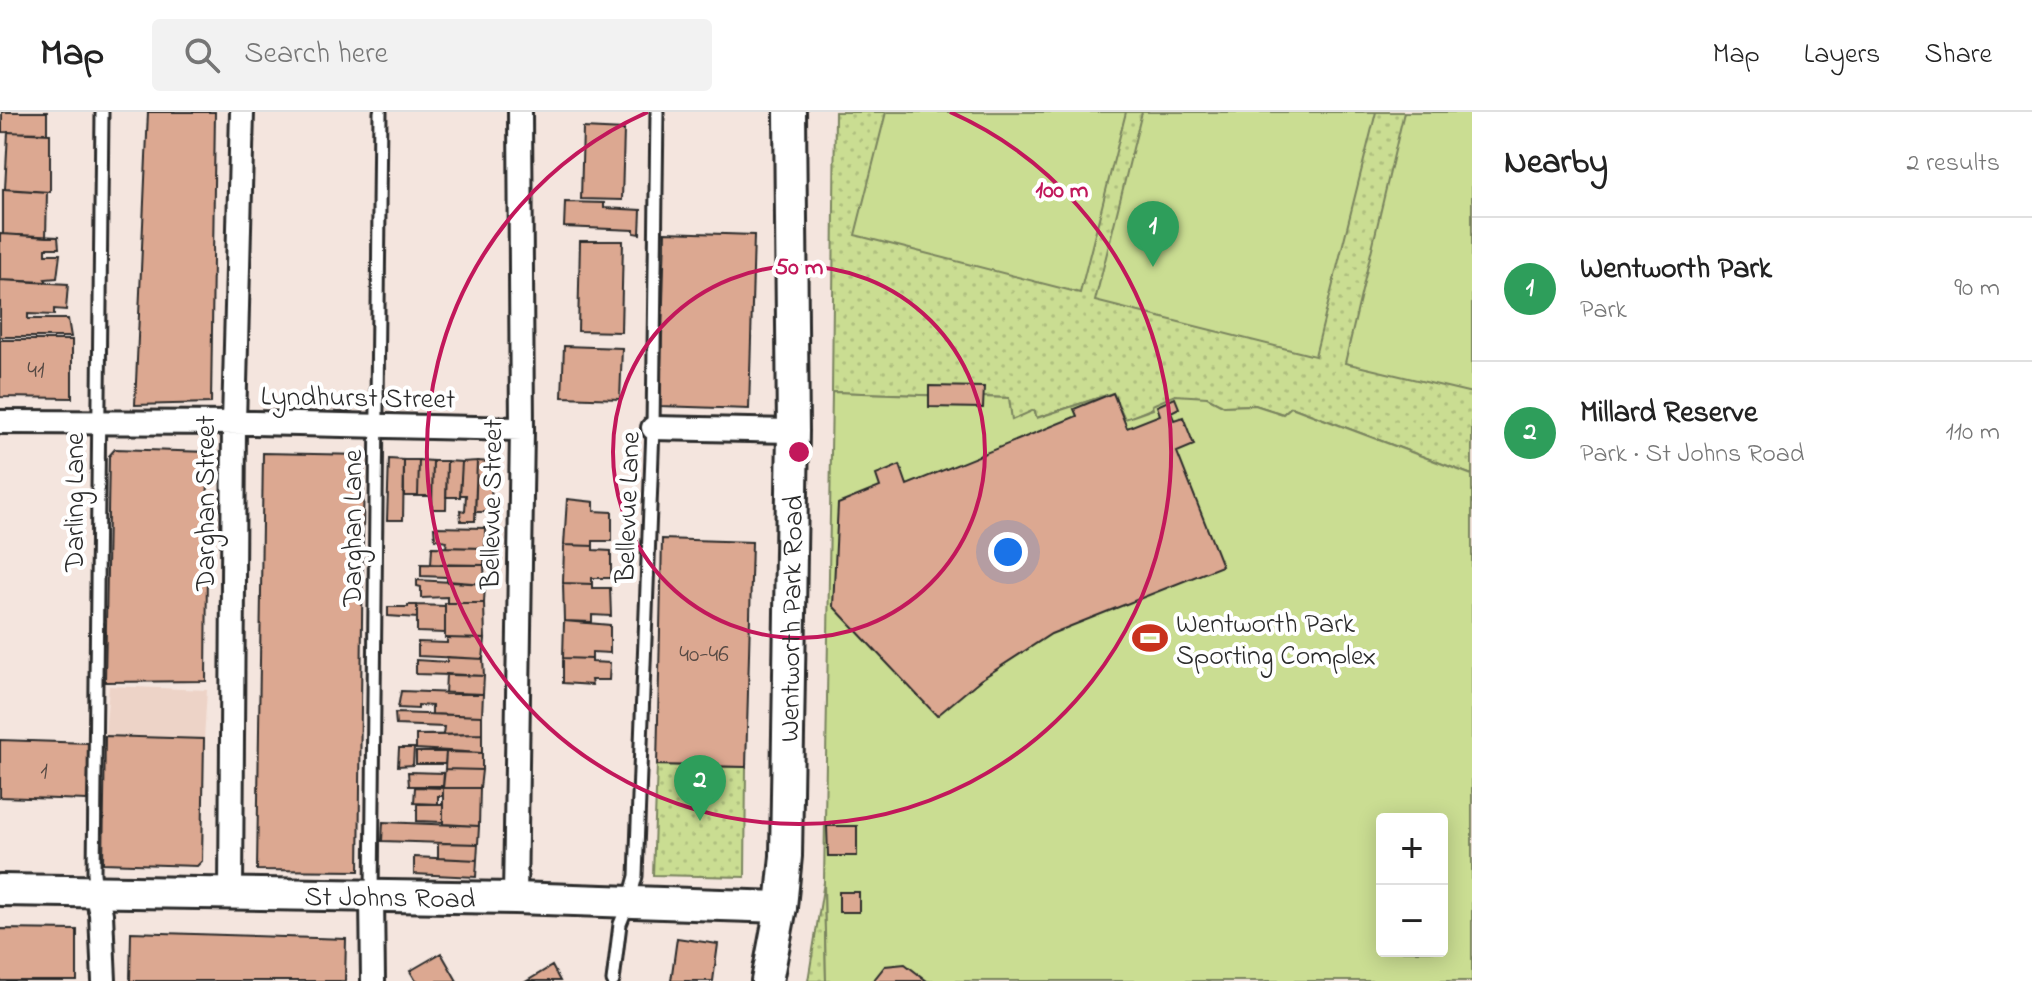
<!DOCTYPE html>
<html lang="en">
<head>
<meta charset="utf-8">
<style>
  body { margin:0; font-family:"Indie Flower",sans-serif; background:#f2f2f2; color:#222 }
  .controls { position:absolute; right:24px; bottom:24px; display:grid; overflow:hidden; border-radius:8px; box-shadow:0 4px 20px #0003 }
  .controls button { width:72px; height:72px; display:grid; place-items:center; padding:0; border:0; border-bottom:2px solid #e0e0e0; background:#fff; color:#222; font:40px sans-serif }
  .you { position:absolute; left:1008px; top:440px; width:28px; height:28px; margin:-20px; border:6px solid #fff; border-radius:50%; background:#1a73e8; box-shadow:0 0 0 12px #1a73e833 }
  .badge { display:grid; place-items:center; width:52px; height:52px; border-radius:50%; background:#c8321e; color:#fff; font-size:26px; font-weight:700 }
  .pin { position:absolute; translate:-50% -66px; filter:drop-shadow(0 2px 4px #0008) }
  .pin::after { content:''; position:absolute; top:42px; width:28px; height:24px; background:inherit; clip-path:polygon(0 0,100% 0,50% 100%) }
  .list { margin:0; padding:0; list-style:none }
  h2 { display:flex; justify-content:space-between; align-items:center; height:104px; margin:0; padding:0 32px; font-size:34px }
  h2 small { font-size:26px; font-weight:400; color:#767676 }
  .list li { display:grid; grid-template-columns:52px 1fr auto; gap:24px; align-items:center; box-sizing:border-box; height:144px; padding:0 32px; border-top:2px solid #e0e0e0 }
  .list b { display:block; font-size:30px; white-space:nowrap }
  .list p { margin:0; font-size:26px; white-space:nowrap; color:#767676 }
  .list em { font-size:26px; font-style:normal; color:#767676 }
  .icon { flex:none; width:44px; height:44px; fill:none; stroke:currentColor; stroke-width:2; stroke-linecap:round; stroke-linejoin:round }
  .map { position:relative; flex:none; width:1472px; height:869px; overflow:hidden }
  header { display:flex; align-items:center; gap:48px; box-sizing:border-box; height:112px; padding:0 40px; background:#fff; border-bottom:2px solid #e0e0e0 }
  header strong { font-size:38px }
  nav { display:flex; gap:44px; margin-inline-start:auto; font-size:28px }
  .search { width:560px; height:72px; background:#f2f2f2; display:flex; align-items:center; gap:20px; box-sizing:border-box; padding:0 28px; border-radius:8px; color:#767676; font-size:30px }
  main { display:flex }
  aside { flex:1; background:#fff }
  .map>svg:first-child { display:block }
</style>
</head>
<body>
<header>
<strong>Map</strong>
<div class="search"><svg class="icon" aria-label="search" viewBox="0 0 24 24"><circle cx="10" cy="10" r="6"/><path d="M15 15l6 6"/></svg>Search here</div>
<nav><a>Map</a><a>Layers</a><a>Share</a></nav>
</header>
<main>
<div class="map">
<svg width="1472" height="869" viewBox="0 0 1472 869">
  <defs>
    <pattern id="green-dots" width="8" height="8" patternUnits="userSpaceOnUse" patternTransform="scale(2)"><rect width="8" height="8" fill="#cadd92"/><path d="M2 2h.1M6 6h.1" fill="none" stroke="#aebe7e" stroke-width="1.8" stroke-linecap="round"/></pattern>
  </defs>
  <rect width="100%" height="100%" fill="#f4e5de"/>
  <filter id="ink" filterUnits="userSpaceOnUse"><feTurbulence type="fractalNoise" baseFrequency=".0125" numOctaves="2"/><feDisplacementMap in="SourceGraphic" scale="16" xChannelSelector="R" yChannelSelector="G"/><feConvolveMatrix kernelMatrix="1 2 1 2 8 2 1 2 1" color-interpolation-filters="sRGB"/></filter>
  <g filter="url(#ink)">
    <path fill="#edd3c7" d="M109,574L207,578L204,627L105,624Z"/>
    <path fill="url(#green-dots)" stroke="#7a845e" stroke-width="2" d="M835,0H1472V363L1291,295L1283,302L1255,293L1224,294L1207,285L1153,296L1125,308L1113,281L1036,306L1035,299L1011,308L1009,286L832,280Z
      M657,653L746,655L745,765L653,763Z
      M824,770L826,869H808Z"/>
    <path fill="#cadd92" stroke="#7a845e" stroke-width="2" fill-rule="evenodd" d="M886,0H1126L1080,181L855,123Z
      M1142,0H1376L1315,244L1095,189Z
      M1404,0H1472V281L1345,251Z
      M832,280L1009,286L1012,308L1034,298L1037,306L1113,281L1125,307L1153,297L1152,293L1175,283L1207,285L1224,294L1255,293L1283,302L1291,295L1472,363V869H826L824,770ZM1382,707H1442V839H1382Z"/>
    <path fill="#dca891" stroke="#2b2b2b" stroke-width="2" d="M2,0H47V21L2,20Z
      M148,0H215L211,291L135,293Z
      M583,16L624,18L622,88L581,87Z
      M8,20L50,22V80L5,77Z
      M3,77L47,80L46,125L3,122Z
      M565,90L604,91V96L641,98L640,122L634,121V118L564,115Z
      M665,120L754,123L749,297L660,294Z
      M0,122L58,125L59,136H46V142H60L57,166L45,167L47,170L0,168Z
      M580,129H623L621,220L578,219Z
      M0,168L68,172L66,198L54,197V203L28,202V207H68L71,225H0Z
      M0,228H72V286L0,285Z
      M564,234L622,236L620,287L562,285Z
      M929,274L984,275L983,296L929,295Z
      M1113,281L1127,316L1160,303L1157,294L1175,286L1179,296L1171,300L1174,308L1183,305L1194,333L1177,340L1222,454L1051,522L980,568L937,604L833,494L838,392L880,375L876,363L900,353L907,373L1077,304L1074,297Z
      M115,337L208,340L206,569L105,570L109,344Z
      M263,341L364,343L359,759L257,758Z
      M389,347L404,348L403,408H387Z
      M404,348H419L418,384H404Z
      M419,348L433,349L432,384H418Z
      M433,349H447L446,397H432Z
      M447,349L462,350L460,385H446Z
      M477,349L475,409H461L460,398L465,399L466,383H460L462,350Z
      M477,349L492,350L491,400H475Z
      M567,387L594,390V399L612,400V429H593V434L564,433Z
      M434,415L485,416V436L446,435L447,429L435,427Z
      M662,427L752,430L746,655L657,653Z
      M564,433L593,434V438L611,439V466H592V472L563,471Z
      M432,435L485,436L484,453H431Z
      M421,452L484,453L485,472L447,469V465L421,464Z
      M417,468L485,472L484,491H447V485L421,486V475L417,474Z
      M563,471L592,472V476H610L611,504L592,503V510L564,509Z
      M445,491H484L485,527L445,526Z
      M408,493H417V506L388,504V495H408Z
      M417,493L445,494V521L417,520Z
      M564,509L610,513V541L592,540V547L563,546Z
      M447,526L485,527L483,547L418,544V530L447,531Z
      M447,545L483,547L484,564L416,562V548L447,550Z
      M563,546L592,547V550L610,551L609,568H591L592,573L563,571Z
      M446,562L484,564L483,582H445Z
      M401,579L483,582L482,604L432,602V594L418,593V597L398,596Z
      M395,601L482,604V622L443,623L444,615L396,613Z
      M482,622V641L416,637V623Z
      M105,624L204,627L202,749L197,754L103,751Z
      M0,628L89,631L87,688L0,685Z
      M399,636H414L413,653L398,654Z
      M416,640H446L445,652H416Z
      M446,640L482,641V658L445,657Z
      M445,657L482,658L480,676H443Z
      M408,660L444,661L443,674H409Z
      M415,675L443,676V684H438V692L414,691Z
      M443,676H480L479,714L443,712Z
      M417,692H443V710L417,709Z
      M383,710L479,714L478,732L382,729Z
      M827,714H857V744H828Z
      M438,731L478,732L477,748L438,746Z
      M414,745L477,748L476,765L414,762Z
      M839,780H859V800H839Z
      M0,817L77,818V869H0Z
      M131,820L346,827L345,869H130Z
      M677,826L718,832L713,869H671Z
      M441,841L457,869H416L410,859Z
      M905,852L927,869H873L885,854Z
      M552,854L560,869H527Z"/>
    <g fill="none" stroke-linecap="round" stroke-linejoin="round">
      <g stroke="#2b2b2b" stroke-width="17">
        <path id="lane" d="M96,779L94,761L102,0
          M372,783L380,0
          M613,869L620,812L629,790L636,764L653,316L657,0"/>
      </g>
      <g stroke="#2b2b2b" stroke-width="28">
        <path id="street" d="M0,310L254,311L522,317
          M653,316L793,319
          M96,780L101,802L104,869
          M231,782L234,311L242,0
          M372,785L373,869
          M515,786L522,317L520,0"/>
      </g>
      <g stroke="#2b2b2b" stroke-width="36">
        <g id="secondary">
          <path id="s1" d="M0,778L515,786L781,795"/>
          <path id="s2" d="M767,869L781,795L786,744L793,319L790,0"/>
        </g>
      </g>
      <use href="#lane" stroke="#fff" stroke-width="11"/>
      <use href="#street" stroke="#fff" stroke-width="22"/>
      <use href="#secondary" stroke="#fff" stroke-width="30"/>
    </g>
  </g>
  <g fill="none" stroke="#c2185b" stroke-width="4">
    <circle cx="799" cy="340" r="186"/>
    <path d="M950 0A372 372 0 1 1 648 0"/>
  </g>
  <defs>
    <g id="stadium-bare" transform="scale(2.76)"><path d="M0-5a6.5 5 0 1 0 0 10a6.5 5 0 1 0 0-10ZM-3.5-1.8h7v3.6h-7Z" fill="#c8321e" stroke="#fff" stroke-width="2.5" paint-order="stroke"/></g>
  </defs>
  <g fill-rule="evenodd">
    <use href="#stadium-bare" x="1150" y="526"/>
  </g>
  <g text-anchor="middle" stroke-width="8" stroke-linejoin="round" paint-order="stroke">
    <g font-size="24" fill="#574a44">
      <text x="36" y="265">41</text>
      <text x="704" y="549">40-46</text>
      <text x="44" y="666">1</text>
    </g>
    <g font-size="28" fill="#2b2b2b" stroke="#fff">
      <text transform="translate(358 284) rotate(1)" y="10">Lyndhurst Street</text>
      <text transform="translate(73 390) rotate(-90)" y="10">Darling Lane</text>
      <text transform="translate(204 391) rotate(-90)" y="10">Darghan Street</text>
      <text transform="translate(490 392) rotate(-89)" y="10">Bellevue Street</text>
      <text transform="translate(626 395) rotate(-88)" y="10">Bellevue Lane</text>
      <text transform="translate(351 416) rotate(-90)" y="10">Darghan Lane</text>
      <text dy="10" stroke="none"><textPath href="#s2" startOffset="364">Wentworth Park Road</textPath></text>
      <text dy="10" stroke="none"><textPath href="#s1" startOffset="390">St Johns Road</textPath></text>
    </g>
    <g font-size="28" fill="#2b2b2b" stroke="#fff" text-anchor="start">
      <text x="1176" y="520">Wentworth Park<tspan x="1176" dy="32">Sporting Complex</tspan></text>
    </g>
  </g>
  <circle cx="799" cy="340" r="12" fill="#c2185b" stroke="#fff" stroke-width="4"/>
  <g font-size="24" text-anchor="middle" font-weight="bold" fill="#c2185b" stroke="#fff" stroke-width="8" stroke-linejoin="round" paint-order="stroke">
    <text x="1062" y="85">100 m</text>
    <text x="799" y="162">50 m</text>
  </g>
</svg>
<div class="controls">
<button>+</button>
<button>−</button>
</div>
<div class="you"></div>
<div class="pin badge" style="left:1153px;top:155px;background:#2e9e5b">1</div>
<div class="pin badge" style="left:700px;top:709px;background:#2e9e5b">2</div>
</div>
<aside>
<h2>Nearby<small>2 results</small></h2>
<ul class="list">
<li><span class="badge" style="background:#2e9e5b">1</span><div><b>Wentworth Park</b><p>Park</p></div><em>90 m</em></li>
<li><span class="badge" style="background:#2e9e5b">2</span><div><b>Millard Reserve</b><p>Park · St Johns Road</p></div><em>110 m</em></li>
</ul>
</aside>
</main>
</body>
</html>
